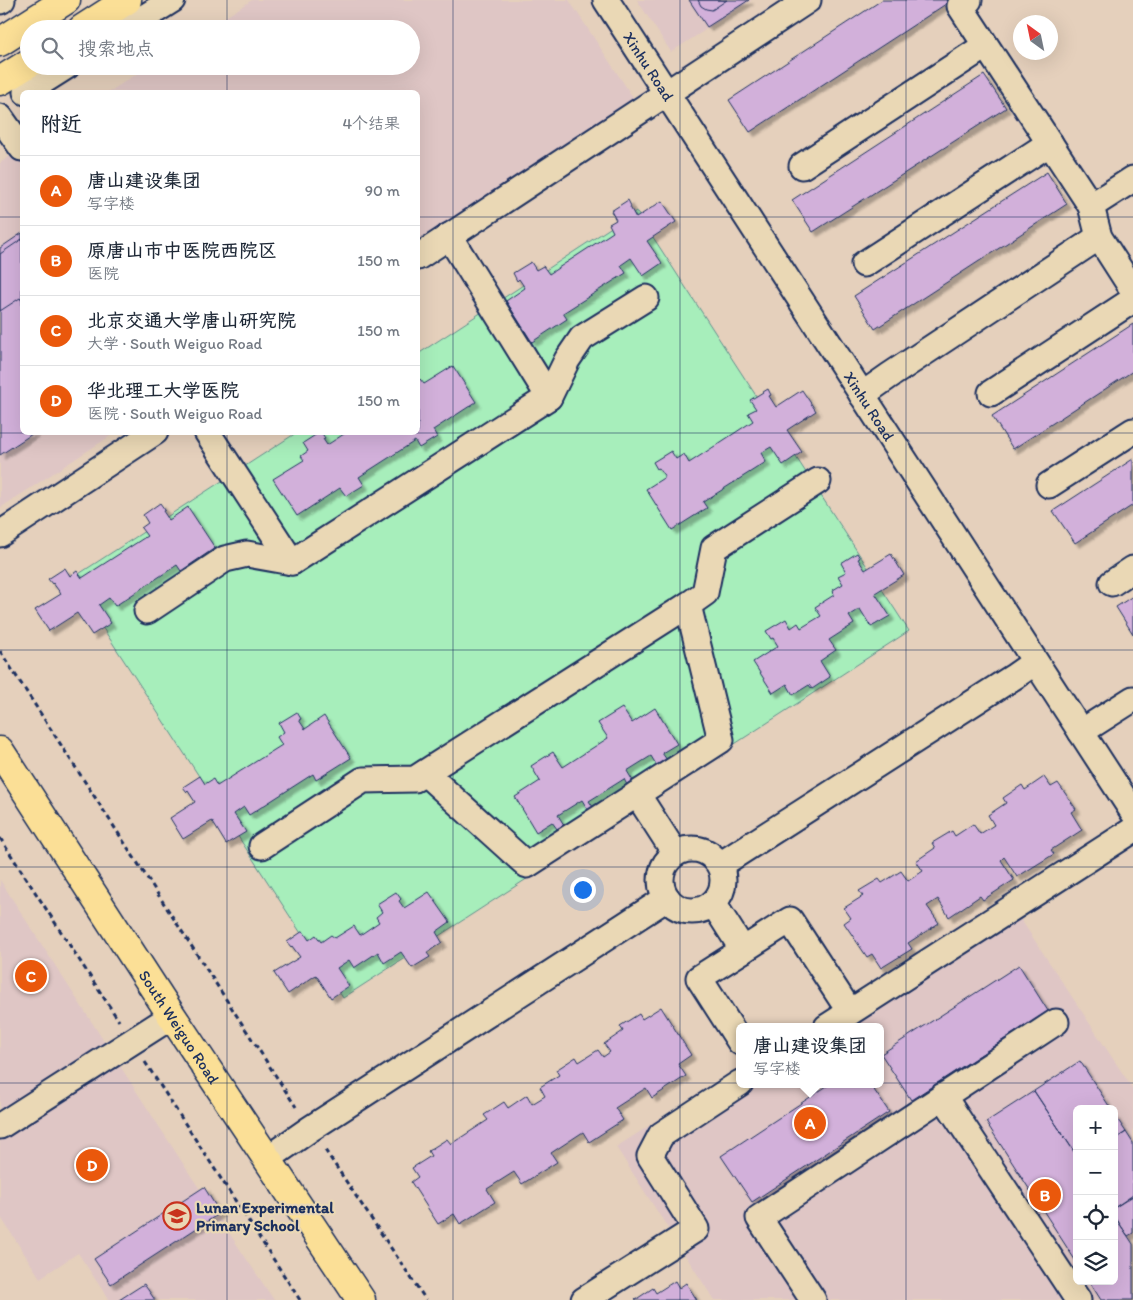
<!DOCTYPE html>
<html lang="zh">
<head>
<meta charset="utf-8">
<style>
  body { margin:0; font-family:Itim,"LXGW WenKai TC",sans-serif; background:#f6f6f7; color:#1f2937 }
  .controls { position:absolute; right:15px; bottom:15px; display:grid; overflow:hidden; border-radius:8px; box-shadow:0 5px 20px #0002 }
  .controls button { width:45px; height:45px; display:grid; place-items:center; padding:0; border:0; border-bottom:1px solid #e0e1e3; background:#fff; color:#1f2937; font:25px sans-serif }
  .compass { position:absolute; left:1013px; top:15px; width:45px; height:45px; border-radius:50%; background:#fff; box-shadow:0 5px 20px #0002; rotate:327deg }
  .you { position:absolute; left:582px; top:889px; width:18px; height:18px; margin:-12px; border:4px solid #fff; border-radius:50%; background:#1a73e8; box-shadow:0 0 0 8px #1a73e833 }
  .badge { display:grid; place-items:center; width:32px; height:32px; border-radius:50%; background:#ea580c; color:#fff; font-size:16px; font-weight:700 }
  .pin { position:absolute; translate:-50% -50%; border:2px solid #fff; box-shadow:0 1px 5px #0006 }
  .popup { position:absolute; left:736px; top:1023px; width:148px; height:65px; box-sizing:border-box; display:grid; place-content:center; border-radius:8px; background:#fff; filter:drop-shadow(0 1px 4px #0005); font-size:16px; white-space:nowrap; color:#747a83 }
  .popup b { font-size:19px; color:#1f2937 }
  .popup::after { content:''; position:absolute; left:50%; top:100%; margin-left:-10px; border:10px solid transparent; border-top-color:#fff }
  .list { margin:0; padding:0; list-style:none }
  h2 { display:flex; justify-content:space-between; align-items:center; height:65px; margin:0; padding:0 20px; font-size:21px }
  h2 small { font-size:16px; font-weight:400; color:#747a83 }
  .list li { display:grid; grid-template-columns:32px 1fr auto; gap:15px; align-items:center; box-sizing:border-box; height:70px; padding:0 20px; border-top:1px solid #e0e1e3 }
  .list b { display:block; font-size:19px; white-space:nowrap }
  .list p { margin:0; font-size:16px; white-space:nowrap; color:#747a83 }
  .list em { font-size:16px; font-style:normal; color:#747a83 }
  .icon { flex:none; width:28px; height:28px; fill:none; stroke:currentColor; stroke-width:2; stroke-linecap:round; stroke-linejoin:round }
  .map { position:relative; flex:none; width:1133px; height:1300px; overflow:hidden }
  .search { position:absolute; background:#fff; box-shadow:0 5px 20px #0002; left:20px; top:20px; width:400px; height:55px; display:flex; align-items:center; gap:12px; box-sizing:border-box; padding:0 18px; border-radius:28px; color:#747a83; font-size:19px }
  .panel { position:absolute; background:#fff; box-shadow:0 5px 20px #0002; left:20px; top:90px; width:400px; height:345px; border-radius:8px }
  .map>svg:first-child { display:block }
</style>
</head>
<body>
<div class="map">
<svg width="1133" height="1300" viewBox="0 0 1133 1300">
  <defs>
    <filter id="shadow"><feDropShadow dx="4.5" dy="4.5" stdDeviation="1" flood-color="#0004"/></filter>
  </defs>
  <rect width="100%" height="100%" fill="#e5d0bc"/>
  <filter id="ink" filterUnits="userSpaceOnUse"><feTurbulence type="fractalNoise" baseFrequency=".02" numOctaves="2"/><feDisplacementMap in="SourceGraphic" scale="10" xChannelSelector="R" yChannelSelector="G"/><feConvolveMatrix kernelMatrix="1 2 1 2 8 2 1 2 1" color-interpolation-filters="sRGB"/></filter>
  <g filter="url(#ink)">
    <path fill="#dfc6c5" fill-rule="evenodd" d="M252,0H569L636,102L418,240V92H109L149,66H411V29H207Z
      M637,0H752L671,52Z
      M22,148V432L115,433L0,508V163Z
      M0,880L193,1179L274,1300H109L78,1253L40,1278L0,1216Z
      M1006,897L1133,1089V1300H714L616,1147L740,1068V1084H880V1027H804ZM1077,1109H1114V1281H1077Z"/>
    <path fill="#a7eebb" stroke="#618e8c" d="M636,211L909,631L343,998L71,579L296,433L418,432V354Z"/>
    <path fill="#d2b0da" stroke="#1b2f5e" filter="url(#shadow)" d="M689,0H749L707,27Z
      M698,0H727L712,10L706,9L701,6Z
      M882,0H952L750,132L729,100Z
      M984,75L1006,108L813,232L792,200Z
      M1047,172L1067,204L875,329L854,296Z
      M628,200L631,206L630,207L636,218L662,201L676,222L647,241L662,263L643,276L631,258L621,265L626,273L563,313L567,319L532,342L506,301L525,288L519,279L517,281L513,273L531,262L536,270L543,266L549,274L613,232L609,224L616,220L611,211Z
      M22,233V432H35L0,455V248Z
      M22,239V301L20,298L0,311V254Z
      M1133,324V371L1013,449L992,416Z
      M453,366L476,402L433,430L437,437L419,448L415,441L359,477L364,485L346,496L340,488L297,516L273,479L304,460L301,456L308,451L303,443L320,432H321L325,438L323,439L327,445L347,432H418V381L420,379L424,384Z
      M768,389L771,395L769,396L776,407L802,390L816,411L787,430L802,452L783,465L771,447L761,453L766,462L703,502L707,508L672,530L646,489L665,477L659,468L657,469L653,462L671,451L676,459L684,454L689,463L753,421L748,413L756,409L750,400Z
      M1133,459V505L1075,543L1053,511Z
      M160,503L165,510L163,511L169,520L188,507L215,548L181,571L177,565L115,606L109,598L99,605L111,623L92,635L77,613L49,631L35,610L61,594L53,583L52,584L48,579L65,568L70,576L77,571L82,578L147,536L141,528L148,523L143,515Z
      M857,553L860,558L858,559L865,570L891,554L904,575L875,593L890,616L871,627L860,609L849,616L854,624L829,640L836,650L820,661L830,677L812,689L809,685L793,695L787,684L773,693L753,662L778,646L773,638L771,639L766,631L786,619L791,628L798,623L801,628L821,616L815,607L834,595L833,590L843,584L838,576L846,572L841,563Z
      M1133,596V634L1116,607Z
      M622,708L632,723L655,708L677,744L662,753L667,760L657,766L651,756L627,771L633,781L627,785L624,779L589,801L593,807L588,810L582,800L558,815L564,825L557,829L552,822L536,832L515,797L540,781L531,766L553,752L563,767L608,738L598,723Z
      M297,712L301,719L299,720L305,729L324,716L351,758L316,780L313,774L249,815L244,807L234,814L246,832L226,844L212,821L183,839L170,818L195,802L188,791L187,792L183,787L200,776L205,784L213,779L217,786L282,745L277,737L284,732L279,723Z
      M1044,777L1051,787L1058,783L1076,809L1071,812L1082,830L1051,850L1054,854L1017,877L1004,857L1001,860L1014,880L983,900L980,896L949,917L938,899L927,906L939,923L908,943L912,949L881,968L872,954L867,957L844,923L851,918L844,908L863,896L859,891L879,879L882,883L901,871L908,881L923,871L916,861L935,848L932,843L952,831L955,836L973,824L980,834L994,825L988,815L1006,803L1003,798L1022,785L1025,790Z
      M396,892L401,899L399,901L404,908L429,892L450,922L436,932L442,942L427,953L430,957L412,968L401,952L384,963L378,952L354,968L349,960L337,968L349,986L331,998L316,975L288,994L274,973L300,957L292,946L291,947L287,942L303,931L309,940L316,935L321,942L331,935L335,938L354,926L360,935L379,922L376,917L382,912L377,904Z
      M1019,965L1048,1011L911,1100L881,1054Z
      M661,1007L691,1055L678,1064L686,1076L652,1098L646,1088L615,1108L623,1120L589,1142L583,1132L551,1153L557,1162L522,1184L514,1172L487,1189L495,1202L460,1224L454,1214L438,1224L411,1182L418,1177L412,1168L431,1156L428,1151L447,1139L451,1144L488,1120L484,1115L504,1102L508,1108L527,1095L532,1104L545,1096L540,1087L559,1075L556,1070L576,1057L579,1062L598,1050L603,1057L610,1052L604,1044L623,1031L620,1026L639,1014L642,1019Z
      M1080,1061L1111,1109H1077V1156L1034,1091Z
      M830,1084H870L889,1112L752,1202L721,1156Z
      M1034,1091L1077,1156V1263L986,1122Z
      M1114,1114L1126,1132L1114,1140Z
      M1126,1132L1133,1143V1196L1114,1208V1140Z
      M204,1187L220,1213L111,1284L94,1259Z
      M1133,1195V1233L1128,1236L1114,1216V1208Z
      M1114,1215L1133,1244V1300H1101L1089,1281H1114Z
      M675,1281L679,1288L686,1283L697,1300H635L653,1288L656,1293Z
      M144,1284L155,1300H119Z"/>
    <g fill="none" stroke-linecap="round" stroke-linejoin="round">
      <g stroke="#1b2f5e" stroke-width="29">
        <g id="minor">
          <path id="s1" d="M606,0L1133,812"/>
          <path d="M969,0L960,6L1091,206L1099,237L1133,290"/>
          <path d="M0,1L2,0"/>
          <path d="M126,29L172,0"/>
          <path d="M26,92L67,66"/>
          <path d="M0,117L22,148"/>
          <path d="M802,166L985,46"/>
          <path d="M1091,206L1133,179"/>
          <path d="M449,236L549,397"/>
          <path d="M418,257L808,0"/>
          <path d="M864,264L1050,143"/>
          <path d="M991,393L1133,300"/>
          <path d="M862,395L889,376L1099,237"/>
          <path d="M207,432L292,562"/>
          <path d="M1049,485L1133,431"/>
          <path d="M0,534L155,432"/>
          <path d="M1112,583L1133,569"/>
          <path d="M147,611L225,559L247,554L292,562L549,397L567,360L582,338L646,298"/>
          <path d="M1081,732L1133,699"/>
          <path d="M425,773L527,865L721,740L688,605"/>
          <path d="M637,794L675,853"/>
          <path d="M262,846L363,780L415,779L688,605L705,593L714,548L818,481"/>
          <circle cx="692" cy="880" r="31"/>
          <path d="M720,865L1015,676L1035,662"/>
          <path d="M713,903L743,950L699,978L740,1042"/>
          <path d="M743,950L790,920L850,1012"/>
          <path d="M827,1027L1133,830"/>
          <path d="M943,1096L1078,1300"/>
          <path d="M0,1126L172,1016"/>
          <path d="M267,1159L310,1129L667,898"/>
          <path d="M584,1300L696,1229L650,1156L661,1135L740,1083"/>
          <path d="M813,1300L759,1218L1056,1022"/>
        </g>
      </g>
      <g stroke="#1b2f5e" stroke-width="31">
        <g id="major">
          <path d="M82,29L127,0"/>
          <path d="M0,42L66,0"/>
          <path d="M0,81L29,63"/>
          <path id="s2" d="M0,751L172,1016L361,1300"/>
        </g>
      </g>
      <path stroke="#1b2f5e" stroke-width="3" stroke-dasharray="5 4" stroke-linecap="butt" d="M0,651L296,1107
        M0,838L119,1021
        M145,1062L300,1300
        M325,1150L426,1300"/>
      <use href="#minor" stroke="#ead8b5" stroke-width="25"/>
      <use href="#major" stroke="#fbdf96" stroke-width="28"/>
    </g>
  </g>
  <path fill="none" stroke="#1b2f5e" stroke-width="1" stroke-opacity="0.55" d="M227,0V29M453,0V1300M680,0V1300M906,0V1300M227,66V92M0,217H22M418,217H1133M227,432V1300M0,433H1133M0,650H1133M0,867H1133M0,1083H1133"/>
  <defs>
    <g id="school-ring" transform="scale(1.4375)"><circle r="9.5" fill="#ead8b5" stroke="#c8321e" stroke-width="1.5"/><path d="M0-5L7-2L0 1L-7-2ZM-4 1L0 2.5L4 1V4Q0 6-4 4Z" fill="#c8321e"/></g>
  </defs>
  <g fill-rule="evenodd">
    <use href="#school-ring" x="177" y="1216"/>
  </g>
  <g text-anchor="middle" stroke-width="4.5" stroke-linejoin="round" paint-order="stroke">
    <g font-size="16" fill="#1b2f5e" stroke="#ead8b5">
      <text dy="6" stroke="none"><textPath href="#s1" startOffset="79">Xinhu Road</textPath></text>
      <text dy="6" stroke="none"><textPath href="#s1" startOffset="484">Xinhu Road</textPath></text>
      <text dy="6" stroke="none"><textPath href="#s2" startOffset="329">South Weiguo Road</textPath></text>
    </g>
    <g font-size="16" font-weight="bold" fill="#1b2f5e" stroke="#ead8b5" text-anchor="start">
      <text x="196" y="1213">Lunan Experimental<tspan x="196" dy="18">Primary School</tspan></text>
    </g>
  </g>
</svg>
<div class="controls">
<button>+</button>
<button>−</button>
<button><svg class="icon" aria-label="locate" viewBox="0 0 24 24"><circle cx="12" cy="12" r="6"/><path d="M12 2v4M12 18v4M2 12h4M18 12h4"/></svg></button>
<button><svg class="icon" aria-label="layers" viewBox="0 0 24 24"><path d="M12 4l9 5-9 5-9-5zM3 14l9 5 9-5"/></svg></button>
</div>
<svg class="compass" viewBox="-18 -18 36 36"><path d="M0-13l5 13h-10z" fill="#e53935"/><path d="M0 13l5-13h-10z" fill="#747a83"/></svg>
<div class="you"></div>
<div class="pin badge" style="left:810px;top:1123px">A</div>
<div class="popup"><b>唐山建设集团</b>写字楼</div>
<div class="pin badge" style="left:1045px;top:1195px">B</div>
<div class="pin badge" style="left:31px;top:976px">C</div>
<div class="pin badge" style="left:92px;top:1165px">D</div>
<div class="search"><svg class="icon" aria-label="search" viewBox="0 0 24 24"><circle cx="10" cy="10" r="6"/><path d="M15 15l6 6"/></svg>搜索地点</div>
<section class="panel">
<h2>附近<small>4个结果</small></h2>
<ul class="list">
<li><span class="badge">A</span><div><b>唐山建设集团</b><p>写字楼</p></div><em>90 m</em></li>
<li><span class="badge">B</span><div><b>原唐山市中医院西院区</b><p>医院</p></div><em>150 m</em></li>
<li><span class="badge">C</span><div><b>北京交通大学唐山研究院</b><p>大学 · South Weiguo Road</p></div><em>150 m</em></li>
<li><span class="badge">D</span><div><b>华北理工大学医院</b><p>医院 · South Weiguo Road</p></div><em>150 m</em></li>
</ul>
</section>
</div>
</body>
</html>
